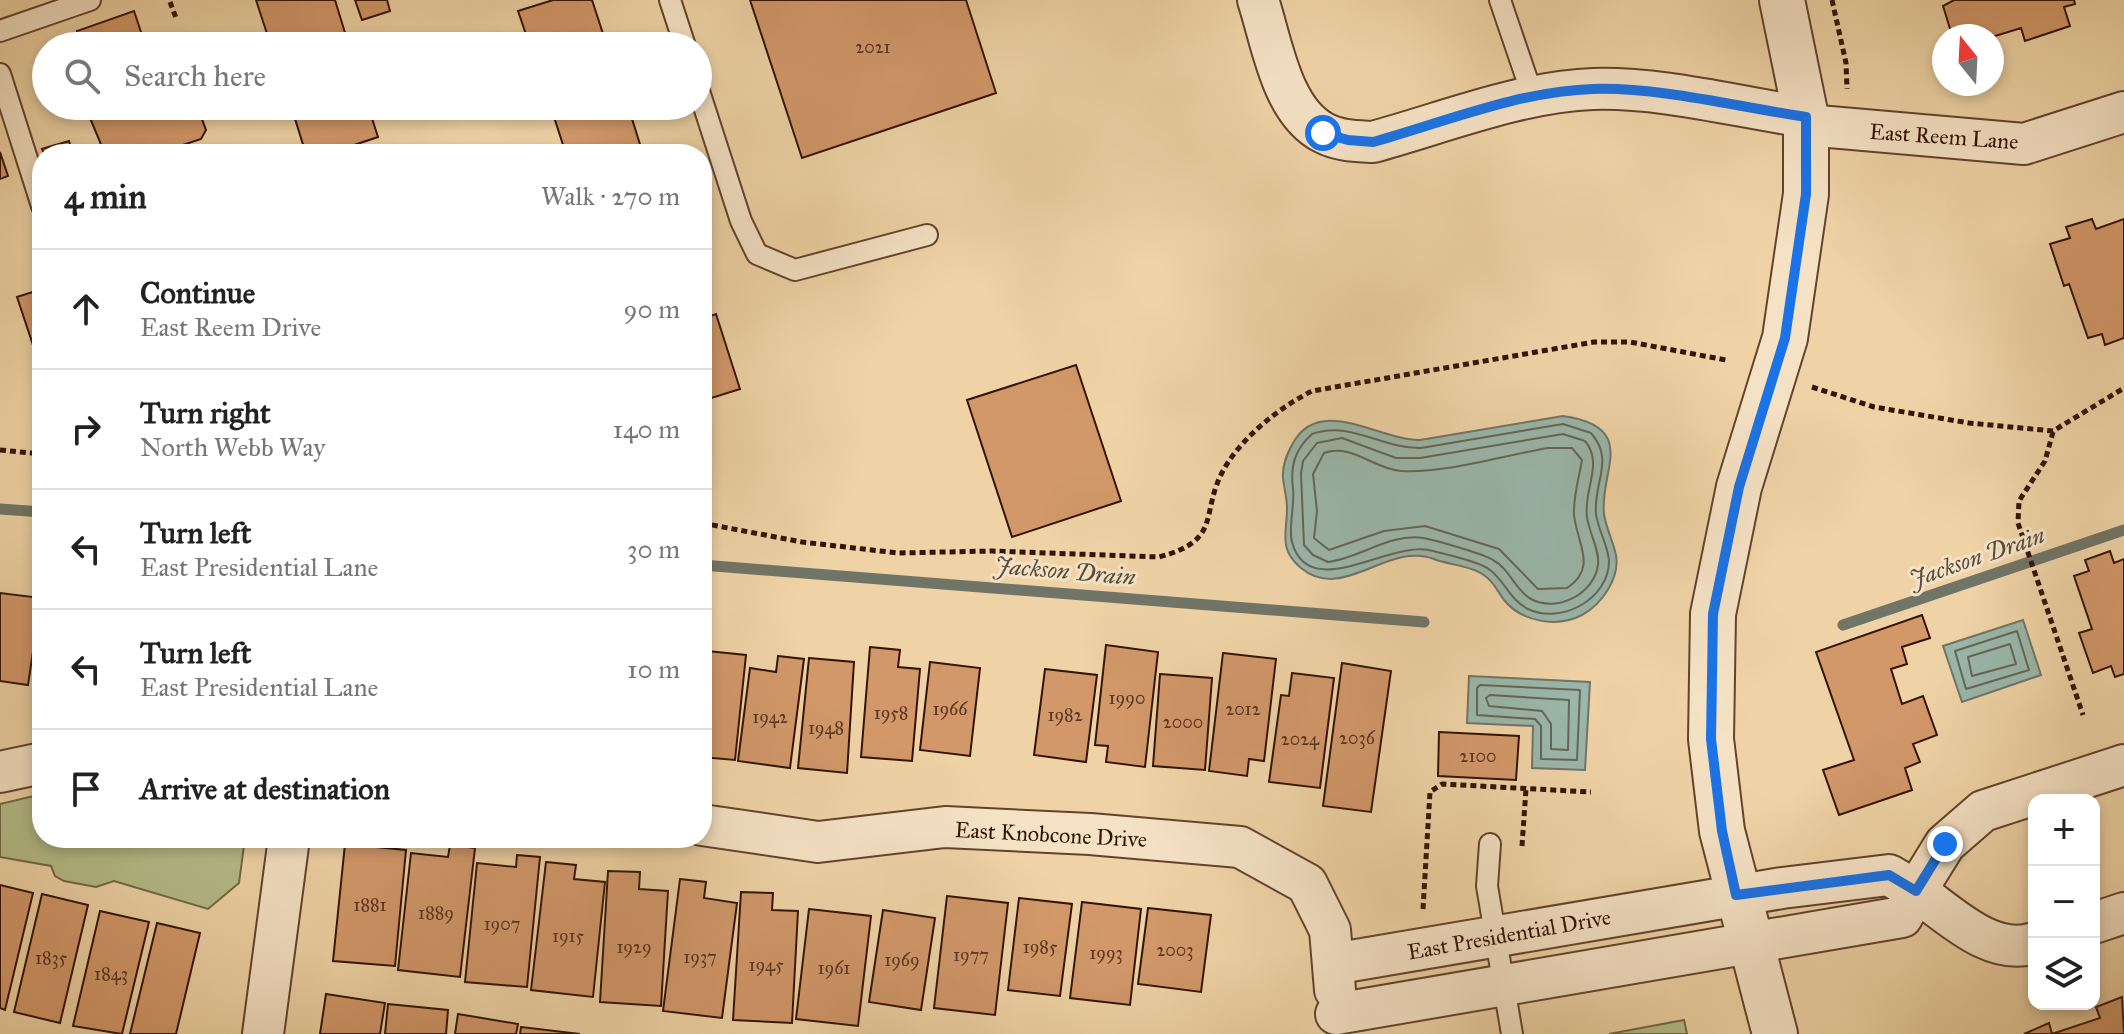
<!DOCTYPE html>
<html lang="en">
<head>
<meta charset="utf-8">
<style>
  body { margin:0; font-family:"IM FELL Great Primer",serif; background:#f2f2f2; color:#222 }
  .controls { position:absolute; right:24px; bottom:24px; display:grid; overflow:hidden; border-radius:16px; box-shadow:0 4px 12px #0003 }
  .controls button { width:72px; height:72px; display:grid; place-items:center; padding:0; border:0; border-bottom:2px solid #e0e0e0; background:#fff; color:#222; font:40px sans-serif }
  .compass { position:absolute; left:1932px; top:24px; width:72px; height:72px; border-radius:50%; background:#fff; box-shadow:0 4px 12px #0003; rotate:342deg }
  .stop { position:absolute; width:24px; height:24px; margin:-18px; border:6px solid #1a73e8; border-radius:50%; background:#fff }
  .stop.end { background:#1a73e8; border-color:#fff; box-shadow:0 2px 8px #0008 }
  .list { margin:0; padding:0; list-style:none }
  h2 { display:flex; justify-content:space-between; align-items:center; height:104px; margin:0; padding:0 32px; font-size:34px }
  h2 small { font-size:26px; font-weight:400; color:#767676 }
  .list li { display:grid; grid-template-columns:52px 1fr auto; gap:24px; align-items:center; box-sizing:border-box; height:120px; padding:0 32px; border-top:2px solid #e0e0e0 }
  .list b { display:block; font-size:30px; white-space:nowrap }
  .list p { margin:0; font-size:26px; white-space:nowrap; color:#767676 }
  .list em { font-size:26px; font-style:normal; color:#767676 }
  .icon { flex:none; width:44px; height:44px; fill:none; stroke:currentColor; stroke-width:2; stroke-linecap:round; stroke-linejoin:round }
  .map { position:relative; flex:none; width:2124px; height:1034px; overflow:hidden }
  .search { position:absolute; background:#fff; box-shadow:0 4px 12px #0003; left:32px; top:32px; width:680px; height:88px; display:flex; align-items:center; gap:20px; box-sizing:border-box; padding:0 28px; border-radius:44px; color:#767676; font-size:30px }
  .panel { position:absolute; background:#fff; box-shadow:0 4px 12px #0003; left:32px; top:144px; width:680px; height:704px; border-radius:32px }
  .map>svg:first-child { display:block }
</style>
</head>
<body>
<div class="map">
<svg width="2124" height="1034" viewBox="0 0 2124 1034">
  <rect width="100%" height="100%" fill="#efd3a6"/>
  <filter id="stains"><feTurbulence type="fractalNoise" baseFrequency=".0025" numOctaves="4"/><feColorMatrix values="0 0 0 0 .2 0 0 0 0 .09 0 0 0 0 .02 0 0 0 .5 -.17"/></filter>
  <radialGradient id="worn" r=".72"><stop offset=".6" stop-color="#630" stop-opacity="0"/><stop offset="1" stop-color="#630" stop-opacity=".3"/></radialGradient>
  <path fill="#b5bd89" stroke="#746846" stroke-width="2" d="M42,794V838H245L239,883L208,909L114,881L96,887L64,881L55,876L51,866L0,857V804Z
    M1684,1020L1687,1034H1609Z"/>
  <path fill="#9ab7aa" stroke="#717568" stroke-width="2" d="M1563,416C1640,427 1599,472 1604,514C1606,528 1613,541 1616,555C1620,578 1602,604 1582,615C1557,628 1522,622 1504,600C1498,592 1494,582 1485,576C1473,566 1449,565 1434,559C1388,541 1343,603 1301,568C1278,549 1287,533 1287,508C1287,498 1284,488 1283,478C1282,465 1287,454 1293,443C1320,394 1381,441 1420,440Z
    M2023,620L2041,675L1962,702L1943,646Z
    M1469,676L1590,682L1585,770L1532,768L1533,726L1467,723Z"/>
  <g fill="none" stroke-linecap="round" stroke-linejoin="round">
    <path stroke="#666557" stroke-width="2" d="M1563,424L1591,433C1615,460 1593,483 1596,514C1598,530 1608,545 1609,561C1609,599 1561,625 1528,609C1510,600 1505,581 1490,570C1479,561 1447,555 1433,551C1392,538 1309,605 1292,542C1288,528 1295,506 1293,488C1290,466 1295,449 1312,434C1351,420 1381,449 1421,448Z
      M1563,434L1585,441C1604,463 1583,491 1587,517C1589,533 1600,550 1598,565C1594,594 1557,613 1531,599C1515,590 1510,569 1493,560C1484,554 1435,540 1423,538C1390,533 1360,558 1328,562L1313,555L1304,545L1301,474L1303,461L1317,443L1342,438L1396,458H1420Z
      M1548,448H1572L1582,460C1579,478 1573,497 1574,515C1577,544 1598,567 1567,588L1538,589L1499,549L1425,526L1384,531L1329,550L1314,538L1317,511L1313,474L1324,453C1351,443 1374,469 1401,471C1449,473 1500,456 1548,448Z
      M2017,631L2029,670L1966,689L1955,651Z
      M2010,644L2016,664L1972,676L1968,657Z
      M1480,685L1580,690L1577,760L1541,759V726L1535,719L1477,715V688Z
      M1490,695L1569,700L1568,750L1551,749V724L1542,711L1489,706L1486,698Z"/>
    <path stroke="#717568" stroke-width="11" d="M0,509L42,512
      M702,565L1424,622
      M1843,625L2124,530"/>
  </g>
  <path fill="#d2986a" stroke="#331304" stroke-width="2" d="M256,0H335L346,36L314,46H271Z
    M355,0H387L390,11L362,20Z
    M553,0H592L607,46H530L518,11Z
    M750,0H966L996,93L802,158Z
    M1954,0H2074L2075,4L2064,7L2070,26L2025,41L2021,28L1992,37L1966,36L1964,31L1952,35L1943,6Z
    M134,11L143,38L121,46H82L77,31Z
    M85,106H197L206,130L201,139L156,154H105Z
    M291,106H368L378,137L327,154H306Z
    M577,106H628L643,154H566L553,114Z
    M69,141L73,154H44L42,149Z
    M0,152L8,176L0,179Z
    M2092,219L2096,229L2124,219V338L2105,345L2102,334L2088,338L2069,284L2064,286L2050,244L2070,238L2066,227Z
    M42,289V352L36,354L17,297Z
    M716,314L740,389L702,401V319Z
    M1076,365L1121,501L1012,537L967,400Z
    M2110,551L2114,563L2124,559V674L2115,677L2111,666L2093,673L2079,633L2092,629L2074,576L2089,571L2085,560Z
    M0,593L41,598L28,685L0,681Z
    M1922,615L1930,638L1902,647L1907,664L1891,669L1902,704L1923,696L1937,735L1913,744L1920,762L1905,768L1912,790L1839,815L1823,770L1854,760L1816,652Z
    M1106,645L1158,652L1145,767L1106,762L1108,746L1095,745Z
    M870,647L900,650L898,667L920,669L912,761L861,757Z
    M707,651L746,655L735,760L702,757V669Z
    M1223,653L1276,659L1264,761L1249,759L1247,776L1209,771Z
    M778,656L804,659L790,768L738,761L750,668L776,672Z
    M809,658L854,662L847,773L798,768Z
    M930,662L980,668L970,756L920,750Z
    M1342,663L1391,671L1371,812L1323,806Z
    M1045,669L1097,675L1086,762L1034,755Z
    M1292,673L1334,678L1320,788L1269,782L1281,695L1289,696Z
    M1160,674L1212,678L1205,770L1153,766Z
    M1439,732L1519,736L1516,780L1438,776Z
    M345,844L406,850L395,966L333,961Z
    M450,845L475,848L460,977L398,970L411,853L448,857Z
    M517,855L540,857L527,987L465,982L477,863L516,867Z
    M546,862L576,865L574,879L605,882L593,997L531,990Z
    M608,871L640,872L639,889L668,891L661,1006L600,1002Z
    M680,879L706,882L704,898L737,903L722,1018L663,1011Z
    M0,885L33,893L5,1010L0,1008Z
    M741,892L773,893L772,910L798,911L792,1023L733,1020Z
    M42,894L88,905L60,1023L14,1012Z
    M947,896L1008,903L995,1015L934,1008Z
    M1019,898L1072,904L1060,996L1008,990Z
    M1082,902L1141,909L1130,1005L1070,998Z
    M1148,908L1211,915L1201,992L1138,984Z
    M809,909L871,916L858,1026L796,1019Z
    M883,910L935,918L921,1010L869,1002Z
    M100,911L149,922L122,1034L73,1026Z
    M157,923L200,933L176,1034H130Z
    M326,994L385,1003L380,1034H320Z
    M2122,997L2124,1034H2024L2049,1023L2052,1034L2100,1018L2096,1007Z
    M388,1004L448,1010L446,1034H385Z
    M458,1014L518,1024L516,1034H455Z
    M521,1027L580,1034H520Z"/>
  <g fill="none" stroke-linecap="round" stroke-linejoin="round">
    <g stroke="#62432c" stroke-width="24">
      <path id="service" d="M670,0L685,46
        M1500,0L1533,97
        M0,31L90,0
        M0,74L42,206
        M698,88L741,221L757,254L795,270L927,235
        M1490,844L1487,886L1512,1034"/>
    </g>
    <g stroke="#62432c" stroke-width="44">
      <path id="minor" d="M1258,0C1272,42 1281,111 1324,133C1339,141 1357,141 1373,142C1442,123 1523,91 1593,89C1663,87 1737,107 1806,117
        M1807,125L2024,144L2124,112
        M0,772L42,763
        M702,825L818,842L945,827L1090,834L1240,847L1307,884L1330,930L1335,990
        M2094,923L2124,913
        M2034,943C1991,957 1949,914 1916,891L1945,844L1983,811L2124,765
        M1333,964L1782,888L1889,875L1916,891L1902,917L1336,1014
        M263,1034L289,838"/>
    </g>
    <g stroke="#62432c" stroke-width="48">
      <path id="tertiary" d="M1775,1034L1722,831L1711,739L1713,614L1739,487L1785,338L1806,194V117L1782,0"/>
    </g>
    <path stroke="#331304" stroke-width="5" stroke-dasharray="6 4" stroke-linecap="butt" d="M1832,0L1846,63L1847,89
      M170,2L176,18
      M187,145L189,154
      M1812,387L1874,407L1969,423L2053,431L2124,388
      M2053,432L2045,461L2019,501L2018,523L2083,715
      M0,450L42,454
      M702,523L802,542L898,553L992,551L1159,557C1224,540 1199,513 1224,469C1243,436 1279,408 1312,391L1594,342H1630L1726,360
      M1522,846L1526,789
      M1423,909L1430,792L1442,784L1591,792"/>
    <use href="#service" stroke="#f5e2c5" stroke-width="20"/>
    <use href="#minor" stroke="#f5e2c5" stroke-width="40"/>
    <use href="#tertiary" stroke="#f5e2c5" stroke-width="44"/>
  </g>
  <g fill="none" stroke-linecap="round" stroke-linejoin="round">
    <path stroke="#1a73e8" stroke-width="10" d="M1323,133L1348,140L1373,142C1444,122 1520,91 1593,89C1661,87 1738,107 1806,117V194L1785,338L1739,487L1713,614L1711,739L1722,831L1736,895L1889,875L1916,891L1945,844"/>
  </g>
  <g text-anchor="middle" stroke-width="6" stroke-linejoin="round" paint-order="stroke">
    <g font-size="18" fill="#5b341e">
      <text x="873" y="53">2021</text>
      <text x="1127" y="704">1990</text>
      <text x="950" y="715">1966</text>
      <text x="1243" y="715">2012</text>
      <text x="891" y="719">1958</text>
      <text x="1065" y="721">1982</text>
      <text x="770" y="723">1942</text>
      <text x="1183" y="728">2000</text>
      <text x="826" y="734">1948</text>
      <text x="1357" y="744">2036</text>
      <text x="1300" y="745">2024</text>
      <text x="1478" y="762">2100</text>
      <text x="370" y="911">1881</text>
      <text x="436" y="919">1889</text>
      <text x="502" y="930">1907</text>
      <text x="568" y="942">1915</text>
      <text x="634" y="953">1929</text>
      <text x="1040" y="953">1985</text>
      <text x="1175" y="956">2003</text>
      <text x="1106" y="959">1993</text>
      <text x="971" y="961">1977</text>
      <text x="700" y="963">1937</text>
      <text x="51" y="964">1835</text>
      <text x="902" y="966">1969</text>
      <text x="766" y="971">1945</text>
      <text x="834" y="974">1961</text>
      <text x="111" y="980">1843</text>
    </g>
    <g font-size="22" fill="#331304" stroke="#f5e2c5">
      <text transform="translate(1944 136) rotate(4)" y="8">East Reem Lane</text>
      <text transform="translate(1051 834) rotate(3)" y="8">East Knobcone Drive</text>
      <text transform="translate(1509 934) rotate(-10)" y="8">East Presidential Drive</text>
    </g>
    <g font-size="24" font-style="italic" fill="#574c3e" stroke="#f5e2c5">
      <text transform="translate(1977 557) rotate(-19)" y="8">Jackson Drain</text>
      <text transform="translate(1065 571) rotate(5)" y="8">Jackson Drain</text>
    </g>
  </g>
  <rect width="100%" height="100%" filter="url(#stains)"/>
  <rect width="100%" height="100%" fill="url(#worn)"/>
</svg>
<div class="controls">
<button>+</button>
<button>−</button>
<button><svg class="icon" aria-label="layers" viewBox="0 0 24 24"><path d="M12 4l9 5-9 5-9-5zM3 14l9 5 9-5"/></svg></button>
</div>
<svg class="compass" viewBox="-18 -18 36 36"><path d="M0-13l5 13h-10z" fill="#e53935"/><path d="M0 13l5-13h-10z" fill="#767676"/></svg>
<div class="stop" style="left:1323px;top:133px"></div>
<div class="stop end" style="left:1945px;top:844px"></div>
<div class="search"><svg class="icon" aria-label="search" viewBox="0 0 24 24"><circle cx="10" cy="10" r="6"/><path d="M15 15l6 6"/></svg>Search here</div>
<section class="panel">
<h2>4 min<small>Walk · 270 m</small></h2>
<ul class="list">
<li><svg class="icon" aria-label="ahead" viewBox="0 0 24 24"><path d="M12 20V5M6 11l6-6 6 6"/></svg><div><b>Continue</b><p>East Reem Drive</p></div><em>90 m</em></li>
<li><svg class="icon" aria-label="right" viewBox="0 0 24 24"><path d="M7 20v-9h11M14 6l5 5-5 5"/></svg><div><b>Turn right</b><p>North Webb Way</p></div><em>140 m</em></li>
<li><svg class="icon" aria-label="left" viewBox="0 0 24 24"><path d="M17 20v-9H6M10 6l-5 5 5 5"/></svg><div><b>Turn left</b><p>East Presidential Lane</p></div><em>30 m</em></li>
<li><svg class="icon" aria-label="left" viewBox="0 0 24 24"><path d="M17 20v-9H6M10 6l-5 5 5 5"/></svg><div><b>Turn left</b><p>East Presidential Lane</p></div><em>10 m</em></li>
<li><svg class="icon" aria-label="arrive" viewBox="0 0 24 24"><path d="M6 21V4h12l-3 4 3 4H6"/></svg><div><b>Arrive at destination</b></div></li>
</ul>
</section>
</div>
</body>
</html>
